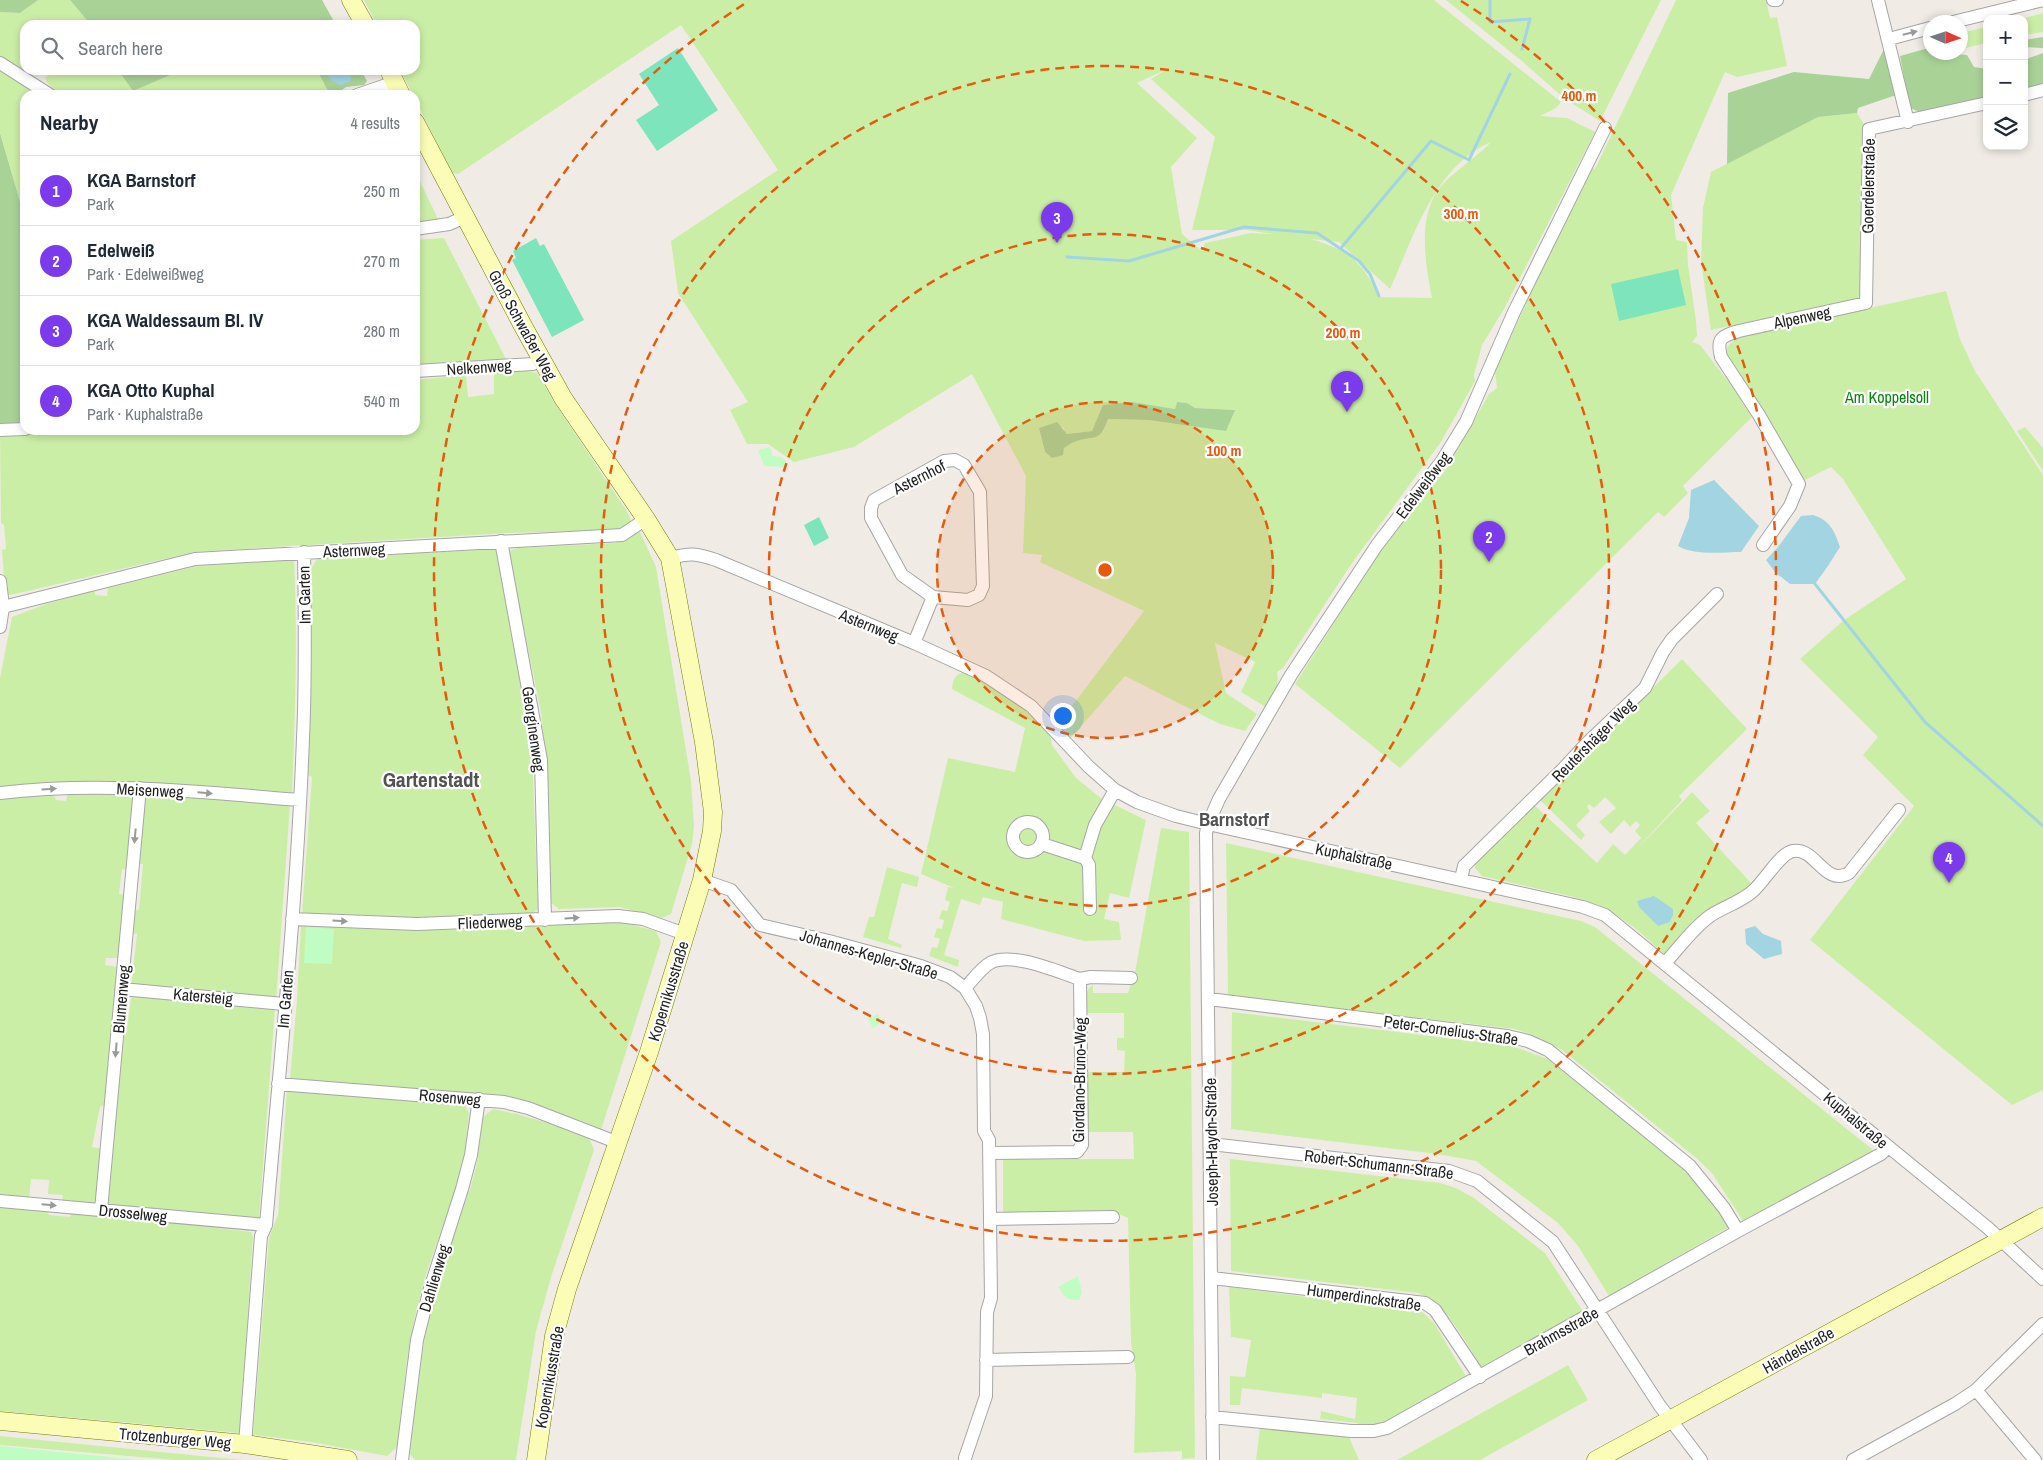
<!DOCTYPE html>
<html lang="en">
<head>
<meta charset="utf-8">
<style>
  body { margin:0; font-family:"Archivo Narrow",sans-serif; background:#f6f6f7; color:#1f2937 }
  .controls { position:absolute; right:15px; top:15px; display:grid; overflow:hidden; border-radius:10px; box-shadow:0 2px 8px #0003 }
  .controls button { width:45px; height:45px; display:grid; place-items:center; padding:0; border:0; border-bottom:1px solid #e0e1e3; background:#fff; color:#1f2937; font:25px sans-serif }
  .compass { position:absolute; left:1923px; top:15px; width:45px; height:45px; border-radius:50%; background:#fff; box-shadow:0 2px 8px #0003; rotate:93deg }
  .you { position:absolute; left:1062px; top:715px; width:18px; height:18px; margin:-12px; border:4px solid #fff; border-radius:50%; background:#1a73e8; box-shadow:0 0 0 8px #1a73e833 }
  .badge { display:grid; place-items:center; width:32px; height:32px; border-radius:50%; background:#7c3aed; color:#fff; font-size:16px; font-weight:700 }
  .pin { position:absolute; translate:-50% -41px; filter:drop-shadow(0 1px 2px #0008) }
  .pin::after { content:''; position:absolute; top:26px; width:18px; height:15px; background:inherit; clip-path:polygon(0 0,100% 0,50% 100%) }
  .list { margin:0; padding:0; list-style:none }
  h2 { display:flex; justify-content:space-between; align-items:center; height:65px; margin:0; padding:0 20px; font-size:21px }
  h2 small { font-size:16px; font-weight:400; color:#747a83 }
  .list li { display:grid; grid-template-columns:32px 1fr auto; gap:15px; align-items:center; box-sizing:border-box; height:70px; padding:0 20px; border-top:1px solid #e0e1e3 }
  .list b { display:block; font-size:19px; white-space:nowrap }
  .list p { margin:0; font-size:16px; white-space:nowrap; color:#747a83 }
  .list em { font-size:16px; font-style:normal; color:#747a83 }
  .icon { flex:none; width:28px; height:28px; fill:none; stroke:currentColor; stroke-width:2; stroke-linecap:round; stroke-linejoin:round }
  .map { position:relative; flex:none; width:2043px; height:1460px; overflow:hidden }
  .search { position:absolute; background:#fff; box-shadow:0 2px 8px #0003; left:20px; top:20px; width:400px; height:55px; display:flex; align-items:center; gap:12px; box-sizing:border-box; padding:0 18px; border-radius:15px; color:#747a83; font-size:19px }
  .panel { position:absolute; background:#fff; box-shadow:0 2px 8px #0003; left:20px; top:90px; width:400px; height:345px; border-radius:15px }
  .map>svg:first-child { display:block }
</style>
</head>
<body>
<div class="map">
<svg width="2043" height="1460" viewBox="0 0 2043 1460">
  <rect width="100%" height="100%" fill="#f0ece5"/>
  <path fill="#cbeea7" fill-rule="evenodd" d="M38,0H70L91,25H25V69L19,71L0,58V12L20,13Z
    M364,0H1434L1561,102L1556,108L1540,116L1567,118L1595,132L1504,309L1482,345L1474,375L1475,381L1441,442L1352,563L1283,668L1277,672C1280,686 1273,695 1266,707L1241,692L1255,662L1215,643L1226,693L1257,714L1245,731L1220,724L1125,676L1071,738L1059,723L1144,611L1040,562L1042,555L1023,553L1026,476L972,374L854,447L794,462L768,444H747L730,410L748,402L678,293L671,241L778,170L681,25L458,174L452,173L415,99V95H413L400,70H415V25H377ZM1167,69L1151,79L1215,137L1192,230H1247L1272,234L1251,233L1205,243L1202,251L1182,234L1171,167L1197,138L1137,83ZM1491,142C1477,157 1458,168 1444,183C1416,211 1425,263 1432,298L1380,297C1361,261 1351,251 1311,239L1339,242L1390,289C1414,236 1434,167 1491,142ZM1133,402L1175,409L1177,402L1187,403L1195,408L1235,410L1149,420L1108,419C1101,443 1092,435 1075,441C1067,444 1059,452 1053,458L1045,452L1039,428L1063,427L1066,434L1092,431L1104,405Z
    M1446,0H1661L1600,121L1565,99L1523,62Z
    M1676,0H1766L1770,18L1777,17L1787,66L1737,77L1725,72L1671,195L1676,240L1687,242L1688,265L1696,321L1697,336L1692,342L1700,345L1731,385L1752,417L1683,486L1688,493L1664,517L1658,512L1400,768L1295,684L1379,553L1447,468L1489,394L1497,388L1495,372L1550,250L1590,168L1595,169Z
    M2043,13V32L2024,35V19H2021Z
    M1987,27V43L1961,49V33Z
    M55,70H118L133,91L182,70H317L329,93L321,95H61L47,83L45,78Z
    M0,71L43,95H25V212H23L0,132Z
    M1857,113L1865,126L1862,298L1711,330L1701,262L1703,208L1711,172L1818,117Z
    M415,171L438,219L415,222Z
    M444,238L506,359L415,364V240Z
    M1946,291L1960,339L1975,371L2043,475V1090L2012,1105L1810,940L1914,806L1863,755L1878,737L1800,659L1844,620L1906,579L1843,479L1831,467L1803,481L1727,357C1724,345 1733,340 1744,336Z
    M527,371L537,373L554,402L626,510L631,520L630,526L621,530L508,533L194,552L15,594L8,595L5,592L2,550L6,549L4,525L1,523L0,434L108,430H415V380L466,375L468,397L494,394V373Z
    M2025,427L2043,448V471L2017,431Z
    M639,530L656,567L691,781L694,826L692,844L671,914L662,918L619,907L559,909L550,902L545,753L541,712L508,551L518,548L615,543Z
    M495,549L497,552L532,750L538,909L529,916L425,921L302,913L312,777L308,775L312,635L310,570L317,559Z
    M294,559C298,638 295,716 292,794L0,787V678L12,617L46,604L95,590V595L107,596L108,588L197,566Z
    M1682,659L1747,729L1679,796L1682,800L1634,852L1692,792L1710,811L1696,823L1751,883L1750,888L1668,953H1663L1635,928L1606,908L1574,897L1482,876L1475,868V860L1533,804L1597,863L1613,844L1625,855L1641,838L1635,831L1640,825L1636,821L1630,827L1624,820L1611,834L1599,822L1616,808L1605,797L1594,808L1589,804L1587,807L1590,811L1576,825L1585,835L1581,840L1540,800Z
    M965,671L1019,705L1050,733L1052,745L1076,778L1102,799L1146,820L1129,898L1110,893L1104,919L1119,922L1121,940L1084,941L1001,919L1003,902L983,897L980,905L961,899L944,955L959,960L958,967L929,956L932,947L937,948L940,939L934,937L937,928L942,929L944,920L939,919L942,910L947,911L950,902L945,900L948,887L954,888L921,874L948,758L1015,772L1025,728L952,689C953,678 955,675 965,671Z
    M52,792L56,800L66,801L68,792L135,793L128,870L122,869L119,894L128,895L121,958H106L105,965L119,967L105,1105L100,1107L92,1147L104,1149L98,1205L62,1201L63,1195L48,1194L49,1180L31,1179L29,1200L0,1197V796Z
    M143,794L290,805L276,1001L131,988L137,934L130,933L132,909L139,910L143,864H136Z
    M1161,828L1189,832L1195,1458L1182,1459V1451L1134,1453L1136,1374L1131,1342L1128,1218L1111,1211L1003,1215V1159H1134L1133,1132H1088L1087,1072H1124L1125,1051L1117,1050V1038H1124V1013H1086C1086,1003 1083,991 1093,985V993H1128L1136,967Z
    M1226,843L1581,921L1595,927L1873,1150L1743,1221L1712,1173L1695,1157L1562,1050L1530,1034L1515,1029L1228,996Z
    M887,867L919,877L917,887L902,883L888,939L902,945L901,948L863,937L869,917H874Z
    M602,921L625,923L656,931L661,942L601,1130L587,1123L512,1097L290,1079L297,1000L301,925L464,930Z
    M132,992L275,1008L259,1219L105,1207L120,1034L127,1028Z
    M1232,1012L1512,1046L1548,1059L1689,1172L1731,1226L1609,1296L1578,1246L1558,1223L1476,1161L1437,1154L1231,1129Z
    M287,1090L464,1104L469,1113L465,1152L458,1183L426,1274L415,1316L407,1360L397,1447L387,1456L311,1442L253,1435L269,1238L278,1215Z
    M493,1109L517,1114L568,1129V1131L589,1138L594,1150L552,1274L536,1331L516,1460H415L408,1452L427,1322L446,1257L471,1186L477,1163L483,1117Z
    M1230,1159L1440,1183L1456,1188L1474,1198L1545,1253L1584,1313L1482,1368C1464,1340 1449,1307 1418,1293L1231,1271Z
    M0,1205L46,1209L49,1215L70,1217L72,1211L251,1232L253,1237L240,1433L0,1411Z
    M1229,1287L1421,1311L1434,1323L1467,1378L1392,1420L1358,1430V1423L1320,1419L1321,1411L1355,1419L1357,1398L1322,1393V1398L1242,1388L1240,1405H1230V1376L1245,1377L1251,1340L1231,1337Z
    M1568,1365L1588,1400L1480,1460H1397Z
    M1260,1427L1349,1437L1359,1460H1256Z
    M0,1436L242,1460H175L0,1445Z"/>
  <path fill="#a9d297" d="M0,0H38L20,13L0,12Z
    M70,0H322L336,25H292L291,22L285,25H91Z
    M2043,37V48L2024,47V40Z
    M1889,39L1902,93L1858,108L1857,113L1818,117L1727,164L1728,93L1794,72L1869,79Z
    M1925,49L1930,50V52L1967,55L1974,67L1987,69V99L1925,114L1910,108L1900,56Z
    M2043,53V87L2024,91V60Z
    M118,70H182L133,91Z
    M317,70H361L367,81L364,85L346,87L337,94L330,95Z
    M0,133L23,212H25V429L0,430Z
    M1133,402L1175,409L1177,402L1187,403L1195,408L1235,410L1226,431L1149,420L1108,419C1099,445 1094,434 1074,442C1071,443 1067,446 1064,448L1063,455L1052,458L1045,452L1039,428L1057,422L1067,434L1092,431L1103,405Z"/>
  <path fill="#bffdc3" d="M769,447L771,449L772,456L781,457L786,461L785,465L783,467L764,466L758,450Z
    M306,927L334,929L332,964L304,963Z
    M878,1014L882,1022L873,1028L868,1019Z
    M1078,1276L1082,1292L1079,1300L1067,1299L1058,1287Z
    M0,1446L139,1460H0Z"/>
  <path fill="#7ee4bb" d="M678,48L718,110L657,151L636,120L659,105L639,74Z
    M536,238L540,246L544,244L584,320L552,337L512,260L516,258L513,251Z
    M1678,269L1686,305L1619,321L1611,284Z
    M819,517L829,538L814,546L804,525Z"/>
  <path fill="#a2d4e1" d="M323,70H350L351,81L341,85L332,81Z
    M1714,480L1759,526L1741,552C1721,552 1696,556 1678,546L1689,518L1691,490Z
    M1813,515C1830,520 1835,532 1840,547L1828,566L1815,584H1790L1775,572L1766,560L1778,547L1801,516Z
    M1654,896L1673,909V915L1670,922L1658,926L1639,907L1637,901Z
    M1755,926L1763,934L1781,941L1782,954L1764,959L1746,944L1745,929Z"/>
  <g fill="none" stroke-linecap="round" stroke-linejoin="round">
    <path stroke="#a2d4e1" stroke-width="3" d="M1490,0V22L1530,19L1522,49
      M1341,248L1431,141L1469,160L1510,74
      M1067,257L1129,261L1244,227L1317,233L1359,261L1370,274L1379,296
      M1815,584L1925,722L2043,826"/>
    <g stroke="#a6a6a6" stroke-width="14">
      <path id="street" d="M1773,0H1777
        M1878,0L1908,122
        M1953,22L2043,0
        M1889,39L1930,28
        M0,63L50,95
        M357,95L395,82
        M2024,95L2043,90
        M415,229L449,224L465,217
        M415,371L533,364L541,360
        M0,430L25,429
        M955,460L964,465L980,492L983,586L979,595L968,600L933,597L902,575L871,518V508L874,500L944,461Z
        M501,541L541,760L545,920
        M1763,545L1790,506L1799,484L1759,415L1721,357C1716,338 1722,336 1739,331L1866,303L1869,129L1987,103
        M670,558C690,553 696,553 716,560L914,643L986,676L1031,706L1089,767L1115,790L1137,802L1176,816L1208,824L1583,907L1605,915L1988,1228L2043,1279
        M0,581L3,607L0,627
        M3,607L195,559L622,535L646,519
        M914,643L933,597
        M0,793C100,781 200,792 300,800
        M1013 837a15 15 0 1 1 30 0a15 15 0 1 1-30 0Z
        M1042,844L1085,858
        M1461,879L1464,866L1563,769L1587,743L1645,688L1663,652L1672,639L1717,594
        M702,880L731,890L760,925L829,941L921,966L950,977L965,988L976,1006L980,1018L983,1034L984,1131L989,1140L991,1298L987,1312L986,1396L965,1458
        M1090,909L1089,865L1085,858L1095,825L1115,790
        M292,919L417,924L618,916L643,919L685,934
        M1665,963C1679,948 1693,928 1710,916C1723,907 1741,902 1753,891C1764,882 1780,853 1793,851C1816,847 1824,887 1849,873L1899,810
        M1080,979L1091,977L1131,978
        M965,988C972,981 981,968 990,963C1011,951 1058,972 1080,979L1082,1145L1077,1152L989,1153
        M122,989L284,1004
        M1209,999L1507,1036L1528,1041L1548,1050L1690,1166L1724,1208L1738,1231
        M278,1084L504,1102L528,1108L616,1142
        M1211,1144L1449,1171L1477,1181L1553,1242L1660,1406L1701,1460
        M0,1201L266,1225
        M101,1210L140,788
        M990,1219L1113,1217
        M1212,1278L1425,1303L1435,1310L1480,1377
        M986,1360L1128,1357
        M1976,1390L2035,1460
        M1212,1417L1351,1431H1374L1387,1428L1738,1231L1881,1154L1888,1147
        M245,1444L261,1236L266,1225C280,1063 297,900 303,738C306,676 305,614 304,552
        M402,1460L417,1340L429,1292L462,1189L471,1155L479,1099
        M1213,1460L1206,833L1208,824L1219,799L1291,675L1377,545L1442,461L1466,422L1514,312L1605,128
        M1853,1460L1955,1404L1976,1390L2043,1324"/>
    </g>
    <g stroke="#717c00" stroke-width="19">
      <path id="secondary" d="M351,0L365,25
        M389,70L401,95
        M415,122L523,326L563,398L646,519L670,558L704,742L713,812L712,831L702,880L649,1052L567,1289L554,1336L536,1460
        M0,1421L245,1444L348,1460
        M1596,1460L2043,1217"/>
    </g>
    <use href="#street" stroke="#fff" stroke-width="12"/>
    <use href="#secondary" stroke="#fbfdb6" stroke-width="18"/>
  </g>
  <defs><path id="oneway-solid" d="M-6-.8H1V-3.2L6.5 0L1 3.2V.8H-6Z" transform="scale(1.25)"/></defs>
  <g fill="#9a9a9a">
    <use href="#oneway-solid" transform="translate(1910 33) rotate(-14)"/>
    <use href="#oneway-solid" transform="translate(49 789) rotate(-4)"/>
    <use href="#oneway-solid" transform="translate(205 793) rotate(5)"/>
    <use href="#oneway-solid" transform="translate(135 836) rotate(95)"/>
    <use href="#oneway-solid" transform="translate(572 918) rotate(-4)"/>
    <use href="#oneway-solid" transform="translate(340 921) rotate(3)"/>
    <use href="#oneway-solid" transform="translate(116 1050) rotate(95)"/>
    <use href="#oneway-solid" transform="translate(49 1205) rotate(5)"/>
  </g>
  <circle cx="1105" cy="570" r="168" fill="#e8590c" fill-opacity=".12"/>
  <g fill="none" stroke="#e8590c" stroke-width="2.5" stroke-dasharray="9 6">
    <circle cx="1105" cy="570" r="168"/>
    <circle cx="1105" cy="570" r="336"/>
    <circle cx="1105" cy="570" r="504"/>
    <path d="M1461 1A671 671 0 1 1 749 1"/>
  </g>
  <g text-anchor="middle" stroke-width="4.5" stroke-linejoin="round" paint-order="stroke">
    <g font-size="16" fill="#1f1f1f" stroke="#fff">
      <text transform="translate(1868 186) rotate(-89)" y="6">Goerdelerstraße</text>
      <text transform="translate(1802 317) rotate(-12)" y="6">Alpenweg</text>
      <text transform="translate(523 325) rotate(61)" y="6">Groß Schwaßer Weg</text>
      <text transform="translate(479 367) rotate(-4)" y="6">Nelkenweg</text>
      <text transform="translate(919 477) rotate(-27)" y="6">Asternhof</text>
      <text transform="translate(1423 485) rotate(-53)" y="6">Edelweißweg</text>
      <text transform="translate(354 550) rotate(-3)" y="6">Asternweg</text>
      <text transform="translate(304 595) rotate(-91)" y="6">Im Garten</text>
      <text transform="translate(869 625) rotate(22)" y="6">Asternweg</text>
      <text transform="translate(534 729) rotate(82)" y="6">Georginenweg</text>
      <text transform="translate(1593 740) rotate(-45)" y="6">Reutershäger Weg</text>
      <text transform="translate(150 790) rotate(3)" y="6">Meisenweg</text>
      <text transform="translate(1354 856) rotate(12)" y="6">Kuphalstraße</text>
      <text transform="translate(490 922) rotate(-2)" y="6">Fliederweg</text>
      <text transform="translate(869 954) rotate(16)" y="6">Johannes-Kepler-Straße</text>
      <text transform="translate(668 991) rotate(-73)" y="6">Kopernikusstraße</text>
      <text transform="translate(203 996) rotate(5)" y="6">Katersteig</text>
      <text transform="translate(121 999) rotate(-85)" y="6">Blumenweg</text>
      <text transform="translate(285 999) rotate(-85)" y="6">Im Garten</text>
      <text transform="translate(1451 1030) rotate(8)" y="6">Peter-Cornelius-Straße</text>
      <text transform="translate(1079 1080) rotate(-89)" y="6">Giordano-Bruno-Weg</text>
      <text transform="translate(450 1097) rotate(5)" y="6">Rosenweg</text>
      <text transform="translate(1856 1120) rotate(40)" y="6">Kuphalstraße</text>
      <text transform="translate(1211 1142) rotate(-91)" y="6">Joseph-Haydn-Straße</text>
      <text transform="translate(1379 1164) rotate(7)" y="6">Robert-Schumann-Straße</text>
      <text transform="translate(133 1213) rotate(6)" y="6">Drosselweg</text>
      <text transform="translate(434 1278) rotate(-73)" y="6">Dahlienweg</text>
      <text transform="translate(1364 1297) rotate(8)" y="6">Humperdinckstraße</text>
      <text transform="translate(1561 1331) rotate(-29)" y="6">Brahmsstraße</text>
      <text transform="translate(1798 1350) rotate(-29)" y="6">Händelstraße</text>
      <text transform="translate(549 1377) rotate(-80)" y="6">Kopernikusstraße</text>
      <text transform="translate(175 1438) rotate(5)" y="6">Trotzenburger Weg</text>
    </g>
    <g font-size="16" fill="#05860d" stroke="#fff">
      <text x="1887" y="403">Am Koppelsoll</text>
    </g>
    <g font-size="19" font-weight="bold" fill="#525252" stroke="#fff">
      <text x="1234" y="826">Barnstorf</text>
    </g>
    <g font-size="21" font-weight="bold" fill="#525252" stroke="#fff">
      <text x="431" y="787">Gartenstadt</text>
    </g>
  </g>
  <circle cx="1105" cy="570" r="8" fill="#e8590c" stroke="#fff" stroke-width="2.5"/>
  <g font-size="15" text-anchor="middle" font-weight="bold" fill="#e8590c" stroke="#fff" stroke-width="4.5" stroke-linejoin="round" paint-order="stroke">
    <text x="1579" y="101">400 m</text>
    <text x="1461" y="219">300 m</text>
    <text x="1343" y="338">200 m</text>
    <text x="1224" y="456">100 m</text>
  </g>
</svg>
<div class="controls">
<button>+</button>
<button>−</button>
<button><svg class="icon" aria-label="layers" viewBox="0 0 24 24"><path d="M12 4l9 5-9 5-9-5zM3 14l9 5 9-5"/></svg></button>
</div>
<svg class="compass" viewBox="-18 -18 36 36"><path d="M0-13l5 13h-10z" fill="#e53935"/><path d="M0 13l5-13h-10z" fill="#747a83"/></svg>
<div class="you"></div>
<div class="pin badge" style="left:1347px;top:412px">1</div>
<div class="pin badge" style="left:1489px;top:562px">2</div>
<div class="pin badge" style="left:1057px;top:243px">3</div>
<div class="pin badge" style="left:1949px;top:883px">4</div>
<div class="search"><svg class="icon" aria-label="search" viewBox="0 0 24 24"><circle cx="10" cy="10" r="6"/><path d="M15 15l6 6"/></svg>Search here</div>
<section class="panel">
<h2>Nearby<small>4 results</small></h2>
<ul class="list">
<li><span class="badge">1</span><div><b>KGA Barnstorf</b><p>Park</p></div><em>250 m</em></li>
<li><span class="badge">2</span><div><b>Edelweiß</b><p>Park · Edelweißweg</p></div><em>270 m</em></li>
<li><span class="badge">3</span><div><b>KGA Waldessaum Bl. IV</b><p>Park</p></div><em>280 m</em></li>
<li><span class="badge">4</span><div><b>KGA Otto Kuphal</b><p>Park · Kuphalstraße</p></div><em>540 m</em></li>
</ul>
</section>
</div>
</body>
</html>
